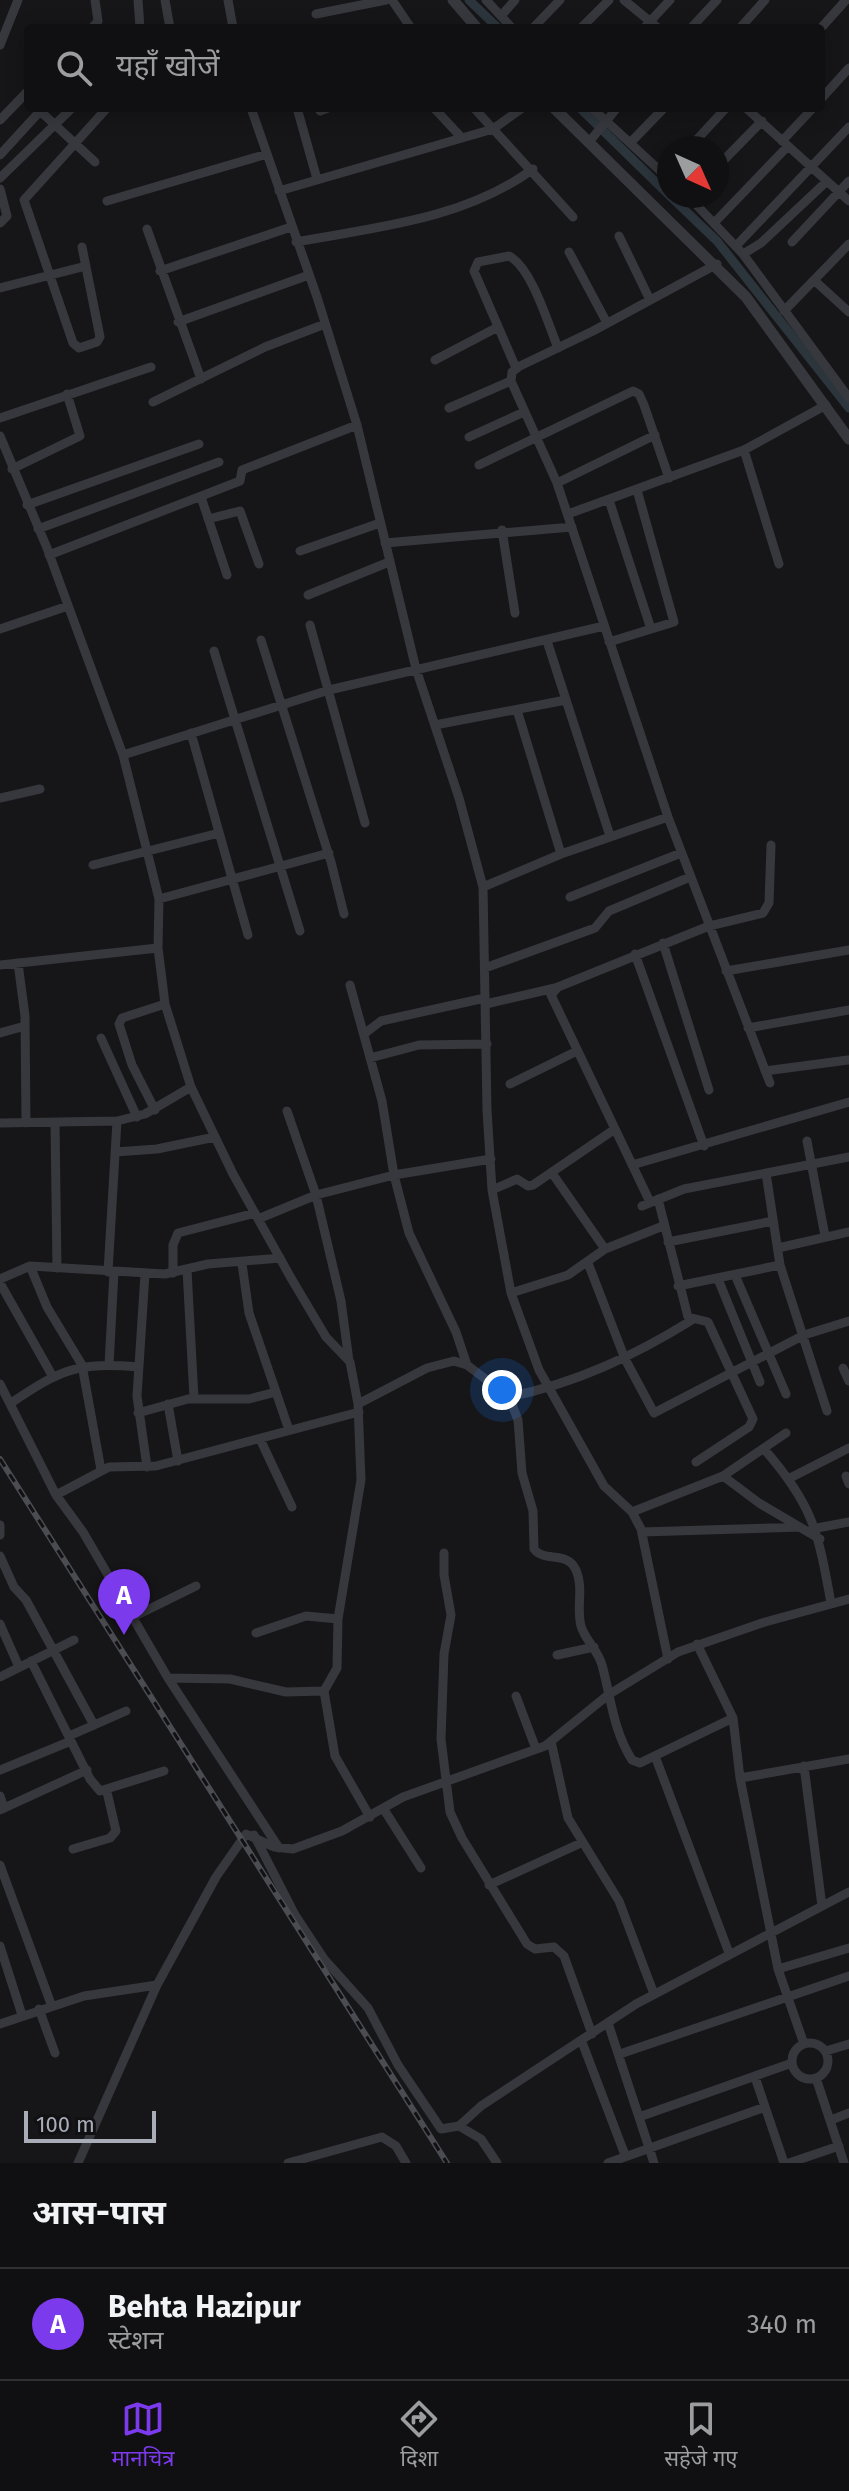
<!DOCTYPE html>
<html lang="hi">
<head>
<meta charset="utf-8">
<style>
  body { margin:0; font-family:"Fira Sans","Noto Sans Devanagari",sans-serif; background:#1e1e20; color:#f1f3f6 }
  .compass { position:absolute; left:657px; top:136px; width:72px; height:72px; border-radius:50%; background:#101012; box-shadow:0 4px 20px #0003; rotate:135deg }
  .scale { position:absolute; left:24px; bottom:20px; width:132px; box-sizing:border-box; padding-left:8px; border:4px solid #a8adb8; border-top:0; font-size:22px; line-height:28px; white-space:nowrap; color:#a8adb8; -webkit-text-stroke:6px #111113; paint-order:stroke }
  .you { position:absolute; left:502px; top:1390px; width:28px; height:28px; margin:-20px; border:6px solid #fff; border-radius:50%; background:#1a73e8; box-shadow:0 0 0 12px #1a73e833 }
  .badge { display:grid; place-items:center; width:52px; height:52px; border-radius:50%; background:#7c3aed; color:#fff; font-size:26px; font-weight:700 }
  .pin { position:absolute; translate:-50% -66px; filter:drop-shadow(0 2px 4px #0008) }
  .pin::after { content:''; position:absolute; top:42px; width:28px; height:24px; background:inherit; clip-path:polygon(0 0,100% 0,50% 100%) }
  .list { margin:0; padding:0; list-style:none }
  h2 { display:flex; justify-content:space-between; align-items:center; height:104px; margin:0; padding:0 32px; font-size:34px }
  h2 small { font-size:26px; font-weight:400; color:#9c9d9f }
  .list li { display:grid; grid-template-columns:52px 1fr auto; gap:24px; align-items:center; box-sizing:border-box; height:112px; padding:0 32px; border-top:2px solid #303032 }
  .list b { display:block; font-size:30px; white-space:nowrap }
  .list p { margin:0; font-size:26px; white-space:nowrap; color:#9c9d9f }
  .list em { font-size:26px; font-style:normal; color:#9c9d9f }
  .icon { flex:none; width:44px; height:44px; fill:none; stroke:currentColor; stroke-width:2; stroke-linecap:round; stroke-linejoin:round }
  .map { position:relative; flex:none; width:849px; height:2163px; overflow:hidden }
  .search { position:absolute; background:#101012; box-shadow:0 4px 20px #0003; left:24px; right:24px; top:24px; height:88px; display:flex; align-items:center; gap:20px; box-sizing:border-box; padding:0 28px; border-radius:8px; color:#9c9d9f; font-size:30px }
  .sheet { height:216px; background:#101012 }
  nav { display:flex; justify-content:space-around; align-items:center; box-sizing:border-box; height:112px; border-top:2px solid #303032; background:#101012; font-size:22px; color:#9c9d9f }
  nav a { display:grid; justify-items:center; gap:4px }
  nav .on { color:#7c3aed }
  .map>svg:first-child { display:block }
</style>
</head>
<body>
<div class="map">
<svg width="849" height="2163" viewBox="0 0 849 2163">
  <rect width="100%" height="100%" fill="#161618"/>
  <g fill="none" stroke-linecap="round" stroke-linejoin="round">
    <path stroke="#2c353c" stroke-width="9" d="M469,0L498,28
      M580,108L669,195
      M670,196L717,241L849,408"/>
    <path stroke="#37383d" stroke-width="9" d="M138,0L140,28
      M165,0L170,28
      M228,0L233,28
      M392,0L411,28
      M486,0L512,28
      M624,0L658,28
      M316,14L386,0
      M501,16L515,0
      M92,28L98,21L95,0
      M533,28L560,0
      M581,28L609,0
      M644,28L670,0
      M691,28L717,0
      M740,28L765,0
      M821,28L846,0
      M0,45L18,0
      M821,99L849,68
      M251,108L317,297L357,425L416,669L459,798L483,887L487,1110L492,1190L511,1293L539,1370L604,1486L632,1512L641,1529L668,1659
      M297,108L317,179
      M434,108L461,137
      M474,108L573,217
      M592,108L669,179
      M746,108L849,201
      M40,111L95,162
      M320,111L328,108
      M0,120L28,91
      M782,141L813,108
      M589,142L617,108
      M630,143L664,108
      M689,148L726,108
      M0,155L43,108
      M717,167L762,121
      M0,178L72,108
      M0,189L7,216L0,223
      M279,191L493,129L522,108
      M688,196L743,254L849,398
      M107,201L267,154
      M715,222L788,146
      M147,229L201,379
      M619,236L650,300
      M296,242C377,227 465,219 533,169
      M792,242L849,181
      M736,246L849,127
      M82,247L100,337L97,342L79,348L73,343L24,200L107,108
      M569,252L607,323
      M743,254L761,243L826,182
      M717,264L593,331L520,366L512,372L511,381L557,483L668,817L770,1083
      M160,271L291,227
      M815,281L849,312
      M0,288L86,266
      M784,311L849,244
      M178,322L309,275
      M435,360L498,327
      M516,368L474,271L478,262L509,256C532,268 548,324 558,348
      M153,402L265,347L325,324
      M449,408L511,381
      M0,418L151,367
      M0,436L47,548L123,755L159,899L158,948L165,1004L191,1087L233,1174L291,1278L326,1337L350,1362L358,1404L361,1480L338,1619L337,1668L324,1691L335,1756L370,1817
      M469,437L524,412
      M744,450L779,564
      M479,465L633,391L639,394L644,405L669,478
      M12,469L80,436L67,394
      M557,483L655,435
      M201,497L227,575
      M609,500L651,629
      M27,505L199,444
      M568,514L744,450L826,405
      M208,519L240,511L259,564
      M38,529L219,462
      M502,530L515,613
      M385,543L572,527
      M300,551L380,523
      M49,555L240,481L242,470L357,425
      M308,595L389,562
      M310,625L365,823
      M0,629L68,606
      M261,640L331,862L344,914
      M547,641L610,836
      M609,642L674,622L637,490
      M214,651L300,931
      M517,710L561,854
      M435,725L566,700
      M191,733L248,935
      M123,755L329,690L604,626
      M0,798L40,789
      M93,865L219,833
      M483,887L561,854L668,817
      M570,897L681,853
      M159,899L329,853
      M663,943L709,1090
      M635,954L704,1146
      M18,963L25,1016L26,1123
      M0,965L158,948
      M485,968L595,928L609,911L690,877
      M726,971L849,950
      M350,985L382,1101L394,1175L409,1233L456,1332L467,1365
      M486,1004L555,988
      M748,1028L849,1010
      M0,1033L25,1026
      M364,1034L381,1021L485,998
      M101,1038L137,1117
      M370,1058L419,1045L487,1044
      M765,1071L848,1060
      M510,1084L575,1052
      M155,1110L132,1065L119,1024L122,1018L165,1004
      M0,1123L117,1121L145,1114L191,1087
      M55,1123L57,1268
      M807,1141L825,1236
      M115,1152L157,1149L215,1137
      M632,1165L849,1102
      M552,1173L605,1249
      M766,1173L780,1265L827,1411
      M492,1190L517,1179L528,1186L533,1185L615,1129
      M658,1199L688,1317L708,1322L753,1419L749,1427L696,1462
      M650,1202L551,995L558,987L709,926L763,913L769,903L771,845
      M642,1206L684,1189L849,1157
      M258,1219L316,1195L287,1111
      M668,1242L773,1221
      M778,1248L849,1232
      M588,1263L625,1359L654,1413L804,1335L849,1321
      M242,1264L249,1313L289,1430
      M30,1266L47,1307L82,1365L101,1470
      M187,1270L194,1398
      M108,1272L117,1121
      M173,1273V1245L178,1233L255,1213
      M145,1274L137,1396L147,1467
      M735,1275L786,1394
      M0,1279L30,1266L165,1274L208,1264L280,1258
      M718,1279L760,1382
      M0,1283L53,1377
      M678,1286L780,1265
      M511,1293L568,1275L605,1249L663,1226
      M349,1361L341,1301L316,1195L394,1175L491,1159
      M109,1365L114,1272
      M843,1368L849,1381
      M0,1384L56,1495L83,1532L168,1678L279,1848
      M509,1397C576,1383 634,1356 692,1320
      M11,1403C61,1369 78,1362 138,1367
      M168,1404L178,1461
      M358,1404L427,1368L454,1361L467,1365L509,1397L518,1420L522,1473L533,1511L534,1549C544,1563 567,1550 576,1570C584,1588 576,1608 581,1626C585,1640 598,1650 602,1665C611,1698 613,1730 632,1760L640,1763L733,1718
      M138,1413L188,1399H249L276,1392
      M260,1439L292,1507
      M764,1449C813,1505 818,1531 831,1603
      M723,1476L759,1503L820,1539
      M846,1476L849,1484
      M790,1478L849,1448
      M56,1495L109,1467L156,1466L359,1412
      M632,1512L723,1476L786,1433
      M0,1525V1535
      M817,1528L849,1522
      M642,1532L800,1527
      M444,1553V1575L451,1615L444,1654L441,1739L450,1812L462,1838L527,1944L535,1949L554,1947L564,1956L592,2034
      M0,1556L14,1587L26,1600L94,1725
      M135,1616L196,1586
      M0,1624L19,1667
      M256,1633L306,1616L338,1619
      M697,1644L733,1718L740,1778L778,1969L804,2044
      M557,1655L594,1647
      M31,1661L90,1779L100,1791L164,1771
      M0,1677L74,1640
      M168,1678L230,1679L286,1692L324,1691
      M516,1696L536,1749
      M69,1736L126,1711
      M551,1741L568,1818L619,1901L654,1994
      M655,1756L729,1953
      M804,1766L822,1906
      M0,1770L71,1741
      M740,1778L849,1759
      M0,1796L4,1808
      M383,1808L421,1868
      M0,1810L87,1770
      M254,1835L295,1915L324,1959L368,2008L398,2065L441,2129L459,2126L481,2106L636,2004L849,1892
      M73,1849L110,1838L116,1831L107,1792
      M0,1865L51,2004
      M489,1885L581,1843
      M0,1946L22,2015
      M778,1969L849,1948
      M39,2009L55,2053
      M608,2023L654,2163
      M0,2024L84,1996L157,1985
      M582,2042L625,2155
      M792 2061a18 18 0 1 1 36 0a18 18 0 1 1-36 0Z
      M826,2051L849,2044
      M620,2054L849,1976
      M755,2077L784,2163
      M816,2078L844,2163
      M639,2117L792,2063
      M831,2120L849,2113
      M459,2126L481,2139L497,2163
      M78,2163L157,1985L216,1877L246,1834L274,1847L293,1849L342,1831L403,1797L545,1746L608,1695L678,1652L765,1622L849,1599
      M288,2163L382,2137L396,2146L406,2163
      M608,2163L765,2107
      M789,2163L839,2146"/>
    <path stroke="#37383d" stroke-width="11" d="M453,0L477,28
      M554,108L746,297L849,439"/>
    <g stroke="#4a4c52" stroke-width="6">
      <path id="rail" d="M0,1459L447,2163"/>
    </g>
    <use href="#rail" stroke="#111113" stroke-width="3" stroke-dasharray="9" stroke-linecap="butt"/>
  </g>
</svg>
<svg class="compass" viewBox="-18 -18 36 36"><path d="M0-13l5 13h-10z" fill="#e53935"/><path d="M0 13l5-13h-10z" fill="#9c9d9f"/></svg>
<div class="scale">100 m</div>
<div class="you"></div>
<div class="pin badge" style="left:124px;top:1635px">A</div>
<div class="search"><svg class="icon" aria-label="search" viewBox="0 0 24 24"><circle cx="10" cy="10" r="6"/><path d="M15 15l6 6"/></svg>यहाँ खोजें</div>
</div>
<section class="sheet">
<h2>आस-पास<small></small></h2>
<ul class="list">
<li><span class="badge">A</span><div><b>Behta Hazipur</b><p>स्टेशन</p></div><em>340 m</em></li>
</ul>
</section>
<nav>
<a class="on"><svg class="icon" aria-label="map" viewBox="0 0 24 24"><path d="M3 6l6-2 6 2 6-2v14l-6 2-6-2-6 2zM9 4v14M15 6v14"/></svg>मानचित्र</a>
<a><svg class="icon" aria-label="directions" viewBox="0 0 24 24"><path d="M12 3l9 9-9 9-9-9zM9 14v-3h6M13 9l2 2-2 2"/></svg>दिशा</a>
<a><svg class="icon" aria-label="saved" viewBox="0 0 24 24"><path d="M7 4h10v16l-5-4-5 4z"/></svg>सहेजे गए</a>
</nav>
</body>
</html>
